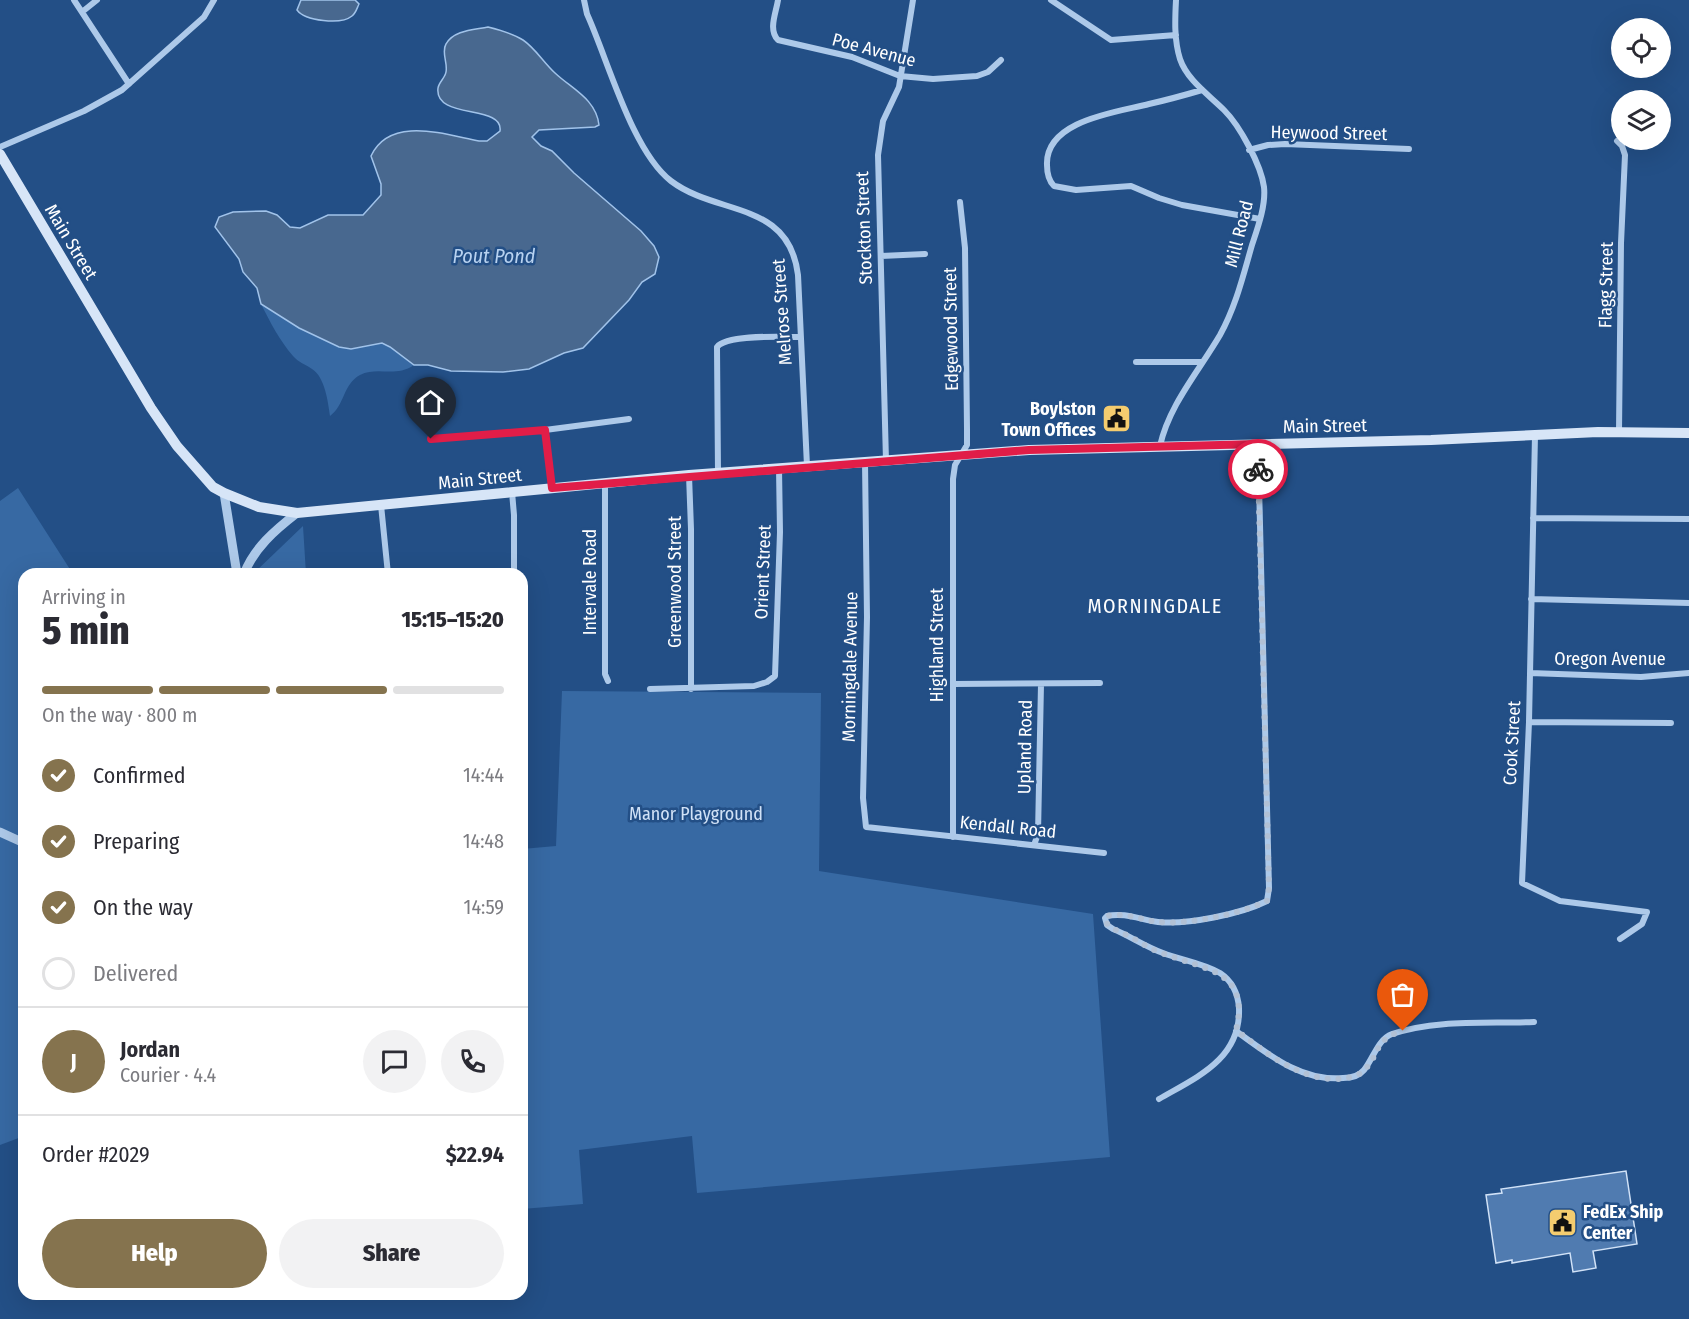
<!DOCTYPE html>
<meta charset="utf-8">
<style>
:root{--surface:#fff;--page:#f2f2f3;--text:#2b2b33;--muted:#7c7c81;--line:#e1e1e2;--accent:#85734e}
body{margin:0;font-family:"Fira Sans Condensed",sans-serif;background:var(--page);color:var(--text);height:100vh;display:flex;flex-direction:column;font-size:22px;white-space:nowrap}
*{box-sizing:border-box;margin:0}
p{font-size:20px;color:var(--muted)}
.icon{flex:none;width:33px;height:33px;fill:none;stroke:currentColor;stroke-width:2;stroke-linecap:round;stroke-linejoin:round}
.map{position:relative;flex:1;overflow:hidden}
.drawer{position:absolute;left:18px;top:568px;width:510px;height:732px;display:flex;flex-direction:column;background:var(--surface);border-radius:18px;box-shadow:0 6px 24px #0002}
.drawer>*{flex:none}
.controls{position:absolute;left:1611px;top:18px;display:grid;gap:12px}
.controls a{display:grid;place-items:center;width:60px;height:60px;border-radius:50%;background:var(--surface);box-shadow:0 6px 24px #0002;font-size:30px}
.pin{position:absolute;display:grid;place-items:center;width:51px;height:51px;color:#fff;margin:-62px -26px;border-radius:50% 50% 50% 0;rotate:-45deg;box-shadow:0 0 6px #0007}
.pin .icon{rotate:45deg}
.courier{position:absolute;display:grid;place-items:center;width:60px;height:60px;margin:-30px;border:4px solid #e11d48;border-radius:50%;background:#fff;color:#222;box-shadow:0 2px 8px #0007}
.head em{font-style:normal;font-weight:800}
.head div{display:flex;flex-direction:column-reverse}
.head{display:flex;align-items:center;justify-content:space-between;height:102px;padding:0 24px}
h1{font-size:39px;font-weight:800;line-height:45px}
.bar{display:grid;grid-template-columns:repeat(4,1fr);gap:9px 6px;align-content:center;height:72px;padding:0 24px}
.bar i{height:8px;border-radius:4px;background:var(--line)}
.bar .on{background:var(--accent)}
.bar p{grid-column:span 4}
.line{display:flex;align-items:center;gap:15px;padding:0 24px;border-top:2px solid var(--line)}
.line div{flex:1}
.round{display:grid;place-items:center;flex:none;width:63px;height:63px;border-radius:32px;background:var(--page)}
ol{padding:0 24px;list-style:none}
li{display:flex;align-items:center;gap:18px;height:66px}
li p{margin-inline-start:auto}
li .icon{padding:6px;border-radius:50%;background:var(--accent);color:#fff;stroke-width:4}
li:last-child{color:var(--muted)}
li i{width:33px;height:33px;border:3px solid var(--line);border-radius:50%}
.action{display:flex;gap:12px;margin-top:auto;padding:12px 24px}
.action a{flex:1;height:69px;border-radius:36px;background:var(--accent);color:#fff;font-size:24px;font-weight:800;line-height:69px;text-align:center}
.action a+a{background:var(--page);color:var(--text)}
.map>svg:first-child{display:block}
.green{fill:#3769a3}
.water{fill:#48688f;stroke:#a1c3ea;stroke-width:1.5}
.building{fill:#507bb0;stroke:#d1e2f7;stroke-width:1.5}
.lines{fill:none;stroke-linecap:round;stroke-linejoin:round}
.minor{stroke:#adc9e9;stroke-width:6}
.tertiary{stroke:#adc9e9;stroke-width:9}
.secondary{stroke:#d7e5f7;stroke-width:10}
.done{stroke:#b2c1d5;stroke-width:6;stroke-dasharray:0 10.8}
.route{stroke:#e11d48;stroke-width:8}
.labels{text-anchor:middle;dominant-baseline:central;stroke-width:5;stroke-linejoin:round;paint-order:stroke}
.street-label{font-size:18px;fill:#fff;stroke:#234f86}
.poi-label{font-size:18px;font-weight:bold;fill:#fff;stroke:#234f86;text-anchor:end}
.park-label{font-size:18px;fill:#d1e2f7;stroke:#234f86}
.water-label{font-size:20px;font-style:italic;fill:#b8d2f0;stroke:#234f86}
.neighbourhood-label{font-size:20px;letter-spacing:1.5px;fill:#fff;stroke:#234f86}
</style>
<div class="map">
<svg width="1689" height="1319" viewBox="0 0 1689 1319">
<rect width="100%" height="100%" fill="#234f86"/>
<!-- green -->
<path class="green" d="M261,304C287,319 311,335 338,346C354,353 369,341 384,344C394,347 405,359 414,365C395,378 378,366 360,375C343,384 345,405 330,416C328,402 325,377 312,369C305,364 299,363 293,356C280,341 270,322 261,304Z
M18,488L73,574H24V1136L0,1145V501Z
M303,526L306,574H253Z
M562,691L821,693L819,871L1093,914L1110,1157L697,1193L692,1136L579,1150L583,1204L522,1209V849L556,846Z"/>
<!-- water -->
<path class="water" d="M301,0H355L359,4C357,8 356,13 352,16C341,25 305,21 297,10Z
M488,27C500,30 512,33 523,40C535,48 544,63 555,73C572,89 596,99 599,125L595,127L539,130L532,137L541,146L552,151L574,173L641,231L654,246L659,257L655,274L642,282L629,300L583,348L564,353L529,369L503,372L451,371L428,365H414L390,347L382,343L351,349L339,347L299,328L261,304L257,288L243,272L239,259L215,227L219,217L233,212L266,211L277,215L290,227L300,228L328,215H363L381,195V184L371,156C390,115 446,135 479,141H487L500,131C504,104 434,120 438,88C439,82 445,78 446,72C448,63 441,52 446,44C454,30 474,30 488,27Z"/>
<!-- building -->
<path class="building" d="M1626,1171L1637,1244L1593,1251L1596,1268L1573,1272L1570,1253L1512,1263V1260L1496,1263L1486,1195L1502,1193L1501,1189Z"/>
<g class="lines">
<!-- minor -->
<path class="minor" d="M74,0L129,84
M584,0L587,14C608,60 632,151 671,181C717,216 789,200 798,275L807,466
M778,0C776,13 768,30 778,40L852,57L900,76L933,79L977,76L988,72L1001,60
M1051,0L1111,40L1176,35
M82,12L97,0
M1202,90C1185,95 1167,100 1149,104C1118,112 1045,120 1047,165C1047,173 1048,180 1054,186L1076,190L1131,186L1159,198L1182,205L1260,219
M1617,141L1622,146L1625,155L1621,243L1619,432
M0,147L84,111L122,90L204,17L214,0
M1249,150L1268,145L1285,144L1409,149
M881,256L925,254
M1136,362H1202
M545,430L552,488
M1535,435L1529,722L1522,883L1560,901L1647,912L1642,924L1620,939
M431,439L545,430L629,419
M1160,446C1169,405 1199,371 1220,335C1236,306 1243,276 1252,245C1258,227 1266,205 1264,187C1261,165 1240,126 1224,110C1209,95 1187,80 1180,59C1174,40 1175,19 1176,0
M886,461L878,155L883,121L899,87L913,0
M865,462L867,617L863,798L866,827L1104,853
M718,473L717,347C727,334 783,337 800,337
M689,475L691,529V689
M605,483V674L608,681
M512,492L514,515V574
M381,505L388,574
M1533,518L1689,519
M1531,599L1689,603
M1530,673L1641,677L1689,673
M953,684L1100,683
M650,689L754,686L767,682L775,676L780,532L779,468
M1529,722L1671,723
M953,837V479L955,465L967,445V429L965,248L960,202
M1034,845L1038,834L1041,684
M1236,1031C1268,1054 1301,1082 1343,1078C1350,1078 1359,1076 1364,1070C1373,1059 1378,1039 1392,1034C1437,1019 1487,1024 1534,1022
M1159,1099C1197,1077 1241,1059 1239,1008C1238,994 1232,981 1220,973C1203,963 1181,960 1163,953C1146,947 1130,936 1113,929L1107,925L1105,918L1107,916C1125,912 1141,920 1158,922C1187,925 1241,914 1267,901L1269,888L1258,444"/>
<!-- tertiary -->
<path class="tertiary" d="M224,493L237,574
M244,574C254,548 275,530 297,513
M0,832L24,843"/>
<!-- secondary -->
<path class="secondary" d="M0,154L151,408L177,446L213,487L224,493L259,507L297,513L689,475L1029,450L1431,440L1598,432L1689,433"/>
</g>
<g class="lines">
<!-- done -->
<path class="done" d="M1258,469L1269,888L1267,901C1240,914 1188,925 1158,922C1141,920 1125,912 1107,916L1105,921C1111,929 1120,932 1129,936C1140,942 1150,949 1162,953C1204,970 1251,970 1236,1030C1266,1053 1300,1081 1340,1079C1347,1078 1356,1077 1362,1072C1381,1056 1372,1039 1403,1031"/>
<!-- route -->
<path class="route" d="M431,439L545,430L552,488L1029,450L1258,444V469"/>
</g>
<!-- icons -->
<defs>
<symbol id="civic-square" viewBox="-11 -11 22 22"><rect x="-9" y="-9" width="18" height="18" rx="4" fill="#f4cc6f" stroke="#234f86"/><path d="M-.6-6.5H3V-4.5H.6V-3L4-1V1h2V6H-6V1h2V-1L-.6-3ZM-1.2 2.5V6h2.4V2.5Z" fill="#111"/></symbol>
</defs>
<g fill-rule="evenodd">
<use href="#civic-square" x="1100" y="402" width="33" height="33"/>
<use href="#civic-square" x="1546" y="1206" width="33" height="33"/>
</g>
<g class="labels">
<!-- street labels -->
<g class="street-label">
<text transform="translate(874 50) rotate(15)">Poe Avenue</text>
<text transform="translate(1329 133) rotate(1)">Heywood Street</text>
<text transform="translate(864 228) rotate(-92)">Stockton Street</text>
<text transform="translate(1239 234) rotate(-76)">Mill Road</text>
<text transform="translate(71 242) rotate(59)">Main Street</text>
<text transform="translate(1606 285) rotate(-89)">Flagg Street</text>
<text transform="translate(782 312) rotate(-94)">Melrose Street</text>
<text transform="translate(951 329) rotate(-91)">Edgewood Street</text>
<text transform="translate(1325 426) rotate(-1)">Main Street</text>
<text transform="translate(480 479) rotate(-6)">Main Street</text>
<text transform="translate(763 572) rotate(-88)">Orient Street</text>
<text transform="translate(590 582) rotate(-90)">Intervale Road</text>
<text transform="translate(675 582) rotate(-90)">Greenwood Street</text>
<text transform="translate(937 645) rotate(-90)">Highland Street</text>
<text x="1610" y="659">Oregon Avenue</text>
<text transform="translate(850 667) rotate(-89)">Morningdale Avenue</text>
<text transform="translate(1512 743) rotate(-87)">Cook Street</text>
<text transform="translate(1025 747) rotate(-89)">Upland Road</text>
<text transform="translate(1008 827) rotate(6)">Kendall Road</text>
</g>
<!-- poi labels -->
<g class="poi-label">
<text x="1096" y="409">Boylston<tspan x="1096" dy="21">Town Offices</tspan></text>
<text x="1583" y="1212" text-anchor="start">FedEx Ship<tspan x="1583" dy="21">Center</tspan></text>
</g>
<!-- park labels -->
<g class="park-label">
<text x="696" y="814">Manor Playground</text>
</g>
<!-- water labels -->
<g class="water-label">
<text x="494" y="256">Pout Pond</text>
</g>
<!-- neighbourhood labels -->
<g class="neighbourhood-label">
<text x="1155" y="606">MORNINGDALE</text>
</g>
</g>
</svg>
<div class="controls">
<a><svg class="icon" aria-label="locate" viewBox="0 0 24 24"><circle cx="12" cy="12" r="6"/><path d="M12 2v4M12 18v4M2 12h4M18 12h4"/></svg></a>
<a><svg class="icon" aria-label="layers" viewBox="0 0 24 24"><path d="M12 4l9 5-9 5-9-5zM3 14l9 5 9-5"/></svg></a>
</div>
<div class="pin" style="left:1403px;top:1031px;background:#ea580c"><svg class="icon" aria-label="bag" viewBox="0 0 24 24"><path d="M5 8h14l-1 12H6zM9 8a3 3 0 0 1 6 0"/></svg></div>
<div class="pin" style="left:431px;top:439px;background:#1f2937"><svg class="icon" aria-label="home" viewBox="0 0 24 24"><path d="M3 11l9-7 9 7M6 9v11h12V9"/></svg></div>
<div class="courier" style="left:1258px;top:469px"><svg class="icon" aria-label="bike" viewBox="0 0 24 24"><circle cx="6" cy="16" r="4"/><circle cx="18" cy="16" r="4"/><path d="M6 16l4-8h5l3 8M10 8l3 8H6M13 5h3"/></svg></div>
<section class="drawer">
<div class="head"><div><h1>5 min</h1><p>Arriving in</p></div><em>15:15–15:20</em></div>
<div class="bar"><i class="on"></i><i class="on"></i><i class="on"></i><i></i><p>On the way · 800 m</p></div>
<ol>
<li><svg class="icon" aria-label="check" viewBox="0 0 24 24"><path d="M5 12l5 5 9-10"/></svg>Confirmed<p>14:44</p></li>
<li><svg class="icon" aria-label="check" viewBox="0 0 24 24"><path d="M5 12l5 5 9-10"/></svg>Preparing<p>14:48</p></li>
<li><svg class="icon" aria-label="check" viewBox="0 0 24 24"><path d="M5 12l5 5 9-10"/></svg>On the way<p>14:59</p></li>
<li><i></i>Delivered</li>
</ol>
<div class="line" style="height:108px"><b class="round" style="background:var(--accent);color:#fff">J</b><div><b>Jordan</b><p>Courier · 4.4</p></div><a class="round"><svg class="icon" aria-label="chat" viewBox="0 0 24 24"><path d="M4 5h16v11H9l-5 4z"/></svg></a><a class="round"><svg class="icon" aria-label="phone" viewBox="0 0 24 24"><path d="M5 4h4l2 5-3 2q2 4 5 5l2-3 5 2v4C11 20 4 13 5 4z"/></svg></a></div>
<div class="line" style="height:78px"><div>Order #2029</div><b>$22.94</b></div>
<div class="action"><a>Help</a><a>Share</a></div>
</section>
</div>
